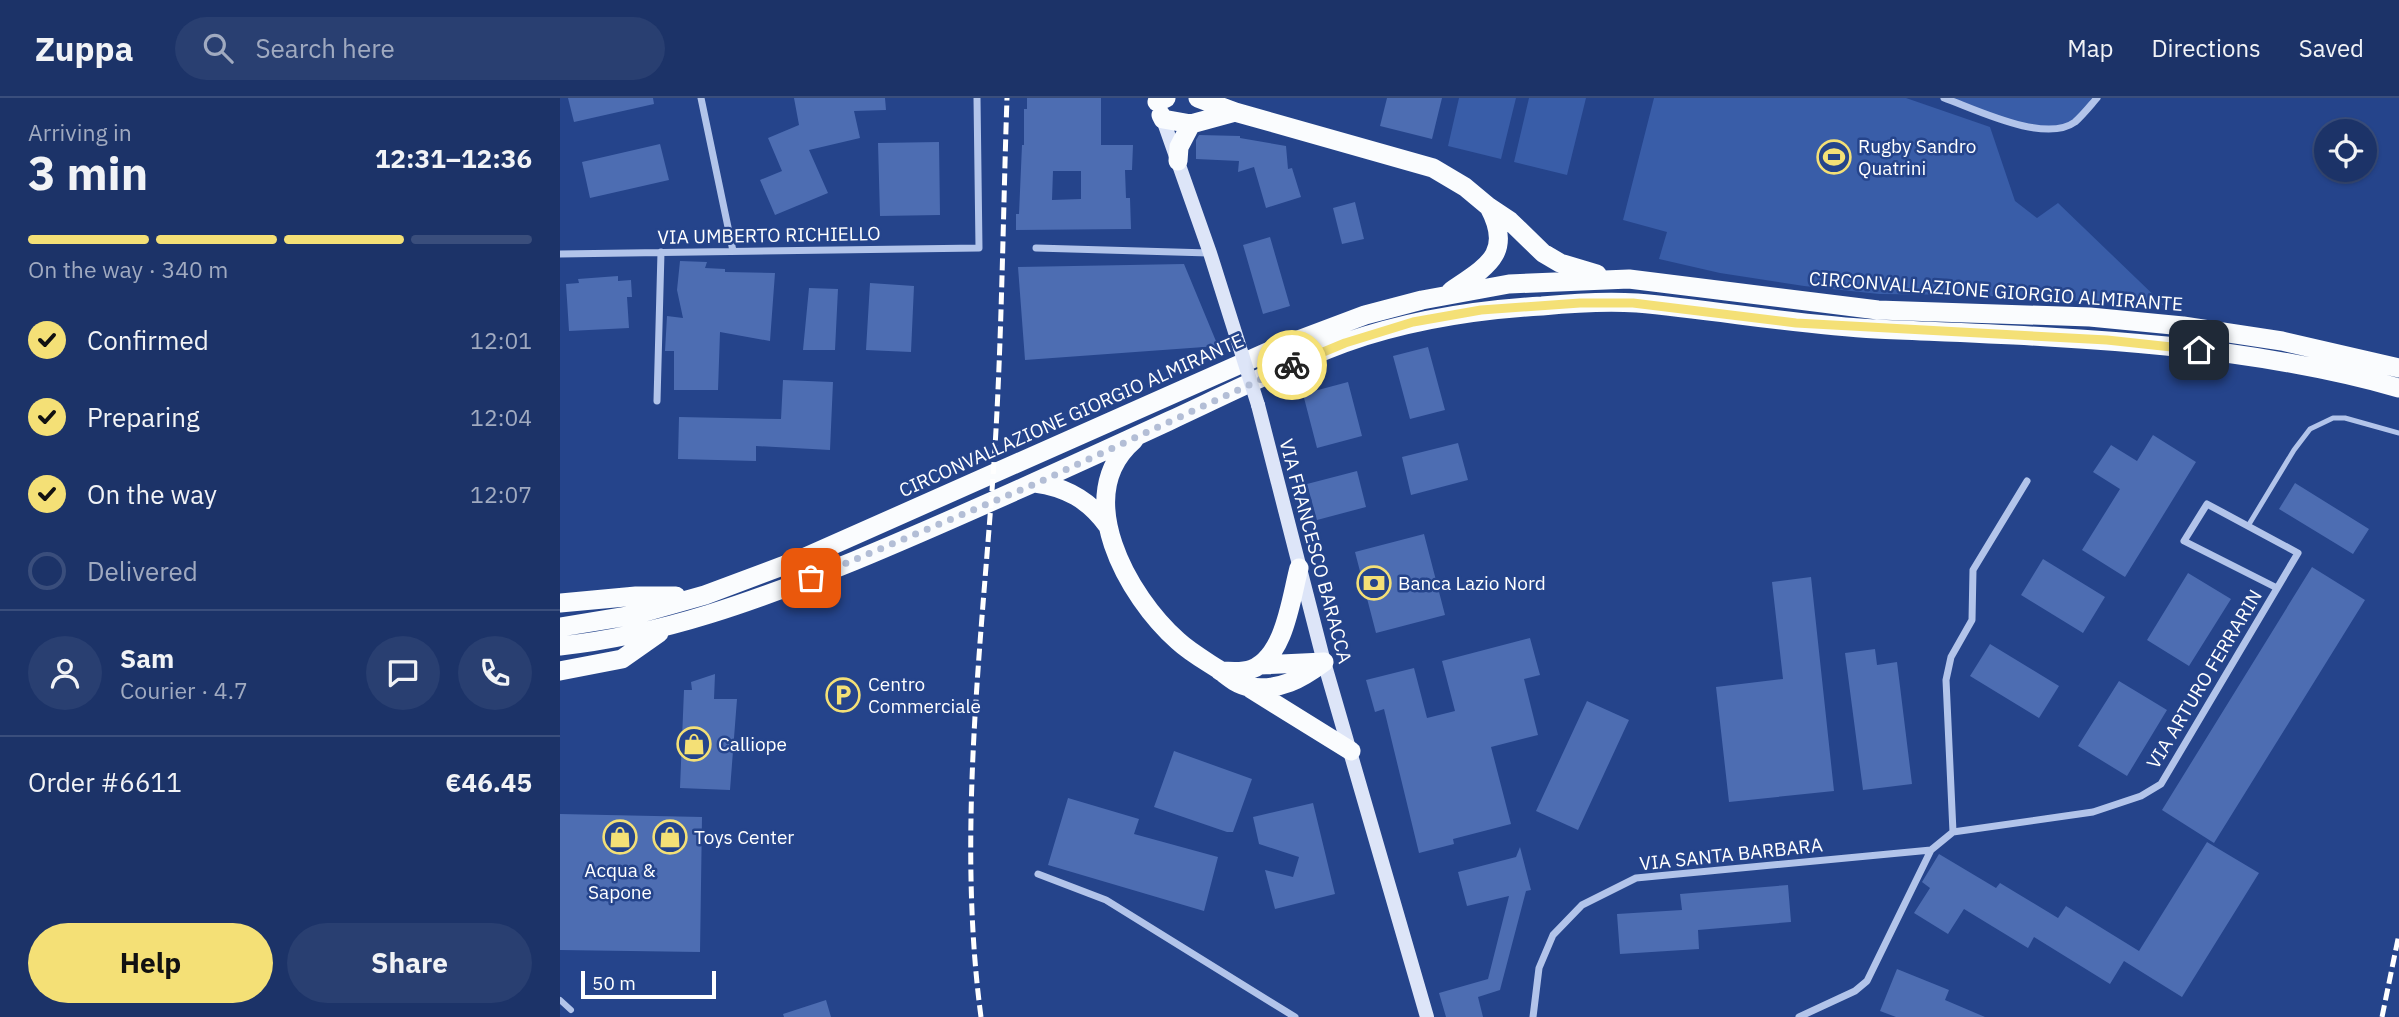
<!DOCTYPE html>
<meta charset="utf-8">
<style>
:root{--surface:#1c3368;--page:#293f71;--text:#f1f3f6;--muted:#a0aac0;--line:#3a4e7c;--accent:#f4e076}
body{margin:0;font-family:"IBM Plex Sans",sans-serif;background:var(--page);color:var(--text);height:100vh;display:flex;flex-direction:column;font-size:26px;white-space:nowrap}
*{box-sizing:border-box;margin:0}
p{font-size:23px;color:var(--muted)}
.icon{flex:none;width:38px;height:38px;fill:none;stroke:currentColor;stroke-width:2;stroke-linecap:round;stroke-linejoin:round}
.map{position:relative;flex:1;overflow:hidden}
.side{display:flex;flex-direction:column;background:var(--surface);width:560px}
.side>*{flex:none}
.controls{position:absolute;left:1754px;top:21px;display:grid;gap:14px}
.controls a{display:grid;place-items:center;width:63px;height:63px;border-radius:50%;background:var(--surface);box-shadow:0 2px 5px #0004,0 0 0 2px var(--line);font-size:35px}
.scale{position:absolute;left:21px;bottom:18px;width:135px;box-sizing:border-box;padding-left:7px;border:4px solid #fff;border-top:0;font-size:19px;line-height:24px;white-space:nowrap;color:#fff;-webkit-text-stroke:5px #25448b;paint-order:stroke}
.pin{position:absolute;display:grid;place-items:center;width:60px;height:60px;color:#fff;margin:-30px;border-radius:14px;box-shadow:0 4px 10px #0006}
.courier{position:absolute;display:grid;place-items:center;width:70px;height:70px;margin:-35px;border:5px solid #f4e076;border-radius:50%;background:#fff;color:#222;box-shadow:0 2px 9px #0007}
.head em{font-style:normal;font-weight:800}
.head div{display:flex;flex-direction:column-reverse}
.head{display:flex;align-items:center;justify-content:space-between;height:119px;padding:0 28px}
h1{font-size:46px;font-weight:800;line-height:52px}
.bar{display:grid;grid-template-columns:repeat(4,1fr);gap:10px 7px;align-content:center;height:84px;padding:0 28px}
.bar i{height:9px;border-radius:5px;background:var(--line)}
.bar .on{background:var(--accent)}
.bar p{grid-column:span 4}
.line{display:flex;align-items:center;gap:18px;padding:0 28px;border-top:2px solid var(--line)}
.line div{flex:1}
.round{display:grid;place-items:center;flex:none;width:74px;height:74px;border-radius:37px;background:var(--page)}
ol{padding:0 28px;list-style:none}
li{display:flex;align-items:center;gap:21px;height:77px}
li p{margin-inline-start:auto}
li .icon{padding:7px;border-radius:50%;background:var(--accent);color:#111;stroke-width:4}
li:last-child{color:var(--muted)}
li i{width:38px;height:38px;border:4px solid var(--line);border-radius:50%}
.action{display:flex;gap:14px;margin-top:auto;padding:14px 28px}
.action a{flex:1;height:80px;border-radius:42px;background:var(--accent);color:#111;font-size:28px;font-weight:800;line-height:80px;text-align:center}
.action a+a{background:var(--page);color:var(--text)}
header{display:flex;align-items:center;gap:42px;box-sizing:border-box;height:98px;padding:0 35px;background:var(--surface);border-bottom:2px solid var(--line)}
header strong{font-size:33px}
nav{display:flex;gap:38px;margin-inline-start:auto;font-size:24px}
.search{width:490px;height:63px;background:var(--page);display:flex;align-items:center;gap:18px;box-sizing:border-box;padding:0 24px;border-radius:38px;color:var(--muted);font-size:26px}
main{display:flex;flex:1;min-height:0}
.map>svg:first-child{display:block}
.green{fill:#395da8}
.building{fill:#4d6db2;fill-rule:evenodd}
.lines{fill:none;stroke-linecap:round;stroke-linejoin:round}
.service{stroke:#b2c4ea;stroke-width:5}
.pedestrian{stroke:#b2c4ea;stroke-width:6}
.minor{stroke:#b2c4ea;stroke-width:7}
.secondary{stroke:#dde5f8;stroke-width:14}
.trunk{stroke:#fafcfe;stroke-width:19}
.rail{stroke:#fff;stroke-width:5;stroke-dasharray:12 5;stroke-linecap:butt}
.secondary-bridge{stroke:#dde5f8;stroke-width:14}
.done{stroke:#b3bed6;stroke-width:7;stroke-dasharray:0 12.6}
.route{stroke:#f4e076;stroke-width:9}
.labels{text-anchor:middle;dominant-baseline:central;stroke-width:5;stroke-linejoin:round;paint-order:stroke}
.poi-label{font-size:19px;fill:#fff;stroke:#25448b;text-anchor:start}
.street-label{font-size:19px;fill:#fff;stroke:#25448b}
</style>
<header>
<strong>Zuppa</strong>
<div class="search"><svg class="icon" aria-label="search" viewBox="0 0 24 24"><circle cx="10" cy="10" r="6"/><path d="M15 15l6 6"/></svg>Search here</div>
<nav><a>Map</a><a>Directions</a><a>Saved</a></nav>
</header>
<main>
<section class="side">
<div class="head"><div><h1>3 min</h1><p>Arriving in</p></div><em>12:31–12:36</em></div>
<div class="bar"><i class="on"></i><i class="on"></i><i class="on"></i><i></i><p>On the way · 340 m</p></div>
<ol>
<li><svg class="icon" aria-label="check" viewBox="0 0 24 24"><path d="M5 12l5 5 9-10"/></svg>Confirmed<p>12:01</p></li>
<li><svg class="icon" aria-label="check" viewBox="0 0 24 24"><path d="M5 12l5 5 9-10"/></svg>Preparing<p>12:04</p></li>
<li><svg class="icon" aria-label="check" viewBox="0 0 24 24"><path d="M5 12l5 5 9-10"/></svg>On the way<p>12:07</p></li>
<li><i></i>Delivered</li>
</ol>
<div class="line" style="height:126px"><a class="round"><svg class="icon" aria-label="person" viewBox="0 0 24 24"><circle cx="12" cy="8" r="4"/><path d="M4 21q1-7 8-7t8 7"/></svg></a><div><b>Sam</b><p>Courier · 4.7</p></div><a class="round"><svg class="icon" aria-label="chat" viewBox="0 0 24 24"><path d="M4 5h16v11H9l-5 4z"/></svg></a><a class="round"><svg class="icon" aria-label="phone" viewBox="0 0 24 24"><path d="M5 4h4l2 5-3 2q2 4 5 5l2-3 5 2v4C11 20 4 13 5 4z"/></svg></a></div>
<div class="line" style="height:91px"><div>Order #6611</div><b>€46.45</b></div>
<div class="action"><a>Help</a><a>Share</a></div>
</section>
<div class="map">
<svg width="1839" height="919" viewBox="0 0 1839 919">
<rect width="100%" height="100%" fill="#25448b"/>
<!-- green -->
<path class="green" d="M899,0H956L941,61L888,48Z
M969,0H1026L1007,77L954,64Z
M1094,0H1346L1430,29L1455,103L1477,120L1498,105L1604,207L1409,197L1319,196L1244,188L1160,175L1099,161L1107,134L1063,122Z
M1384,0H1537C1530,8 1523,17 1515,24C1485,46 1415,11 1384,0Z"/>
<!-- building -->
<path class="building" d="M8,0H93L94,6L14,24Z
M234,0H325L326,12L294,13L300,40L249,52L268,95L215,117L200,82L222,73L208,40L239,27Z
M467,0H541V47H573L572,72H565L566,100H570L571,131L456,132V116H459L462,47H464V11H467ZM493,73H521V101L492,102Z
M827,0H882L872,41L820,28Z
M639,37L680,38V40L726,48L728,71L732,70L741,99L706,110L694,69L678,74L679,63L636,61V42Z
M379,44L380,117L320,118L318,45Z
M100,46L109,82L30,100L22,64Z
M795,104L804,141L782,146L773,110Z
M710,139L730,208L703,216L683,147Z
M120,163L147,164L145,170L165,171V174L215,175L210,243L160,234L158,292H114V253H105L107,218L123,220L117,192Z
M624,166L658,248L465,262L458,169Z
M58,178V183L71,182L72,199H67L69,230L9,233L6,186L19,185L18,181Z
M310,185L354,188L351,254L306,252Z
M249,190L278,191L275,252H243Z
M868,249L885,312L850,321L833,258Z
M223,282L273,284L270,352L196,348V363L118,361L119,319L221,321Z
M788,284L802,338L757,350L743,296Z
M1593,337L1636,364L1565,479L1522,452L1560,391L1533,374L1551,347L1577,363Z
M898,345L908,382L851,397L842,359Z
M797,373L806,409L757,422L747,386Z
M1735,385L1809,431L1793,456L1719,411Z
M864,436L885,517L816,535L795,454Z
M1483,461L1545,499L1523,535L1461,497Z
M1752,469L1805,502L1654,745L1602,712Z
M1628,475L1671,501L1629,568L1587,542Z
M1251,479L1274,693L1169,704L1156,589L1223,581L1212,484Z
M970,540L980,577L964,581L978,637L931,649L951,726L893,741L894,746L859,755L824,611L815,614L806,582L854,570L867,620L895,613L882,563Z
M1430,546L1499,588L1479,620L1410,578Z
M1315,551L1317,567L1337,564L1352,686L1303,692L1285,555Z
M155,576L154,601H177L170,692L120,690L124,592H132L131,584Z
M1559,583L1607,612L1567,678L1518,648Z
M1027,603L1069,622L1018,732L976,713Z
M614,653L692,681L673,734H667L594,709Z
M508,700L579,721L574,736L658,759L644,813L488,767Z
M753,705L775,796L715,811L705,772L733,779L739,759L699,746L693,719Z
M0,716L142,719L140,854L0,852Z
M1647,744L1699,775L1622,899L1564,863L1550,886L1474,839L1468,850L1404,811L1388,836L1354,815L1370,790L1362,784L1379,756L1436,790L1440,785L1498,820L1506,808L1579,853Z
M960,749L971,792L966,793L940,892L918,899L923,919H886L879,895L928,881L949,798L907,808L898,774L956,759Z
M1228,787L1231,824L1138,832L1139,851L1060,856L1057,816L1122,812L1120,796Z
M1337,871L1389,892L1385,902L1425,919H1336L1320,913Z
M266,902L271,919H224L223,916Z"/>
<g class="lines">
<!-- service -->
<path class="service" d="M1688,428L1734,352L1750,331L1773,320H1785L1839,335"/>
<!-- pedestrian -->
<path class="pedestrian" d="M0,902L11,912"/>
<!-- minor -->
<path class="minor" d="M141,0L173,153
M1384,0C1415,11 1485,46 1515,24C1523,17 1530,8 1537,0
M476,150L649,155
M0,156L419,150L417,0
M97,303L101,154
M1393,734L1386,582L1391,559L1412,522L1413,472L1467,383
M478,776L546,802L735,919
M973,919L979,870L993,837L1022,807L1076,780L1371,752
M1239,919L1295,893L1307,883L1371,752L1393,734L1533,714L1581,698L1601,686L1738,455L1647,406L1624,443L1717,490"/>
<!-- secondary -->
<path class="secondary" d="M601,16L650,155L680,250
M698,307L764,564L867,919"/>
<!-- trunk -->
<path class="trunk" d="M638,0L675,14L873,70L905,89L929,109L950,123L983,155L1000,165L1037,176
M597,4L606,0
M601,17L603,21L631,26
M618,63L619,49L631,26L675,14
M891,193C926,169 954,156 929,109
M574,342C510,397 568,499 618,543C630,554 644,562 658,571C668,579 677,587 690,589C720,593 741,581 764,564
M475,385C506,389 529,402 547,427
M0,505L76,498H116
M0,529L74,517L145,497L241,461L712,252L805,217L862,202L949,186L1069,181L1318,212L1530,219L1623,228L1722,243L1839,270
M0,548C103,537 198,502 294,463C400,419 505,371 609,323C667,296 725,267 784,245C849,222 914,212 982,208C1013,205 1046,203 1077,205C1157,212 1236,227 1316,231C1491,239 1669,242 1839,290
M700,567L764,564
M0,573L62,561L99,535
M660,573C670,573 682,575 692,571C725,558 731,500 739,470
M691,591L791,653"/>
<!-- rail -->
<path class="rail" d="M421,919C396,732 423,536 435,349C442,233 443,116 447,0
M1822,919L1839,836"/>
<!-- secondary-bridge -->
<path class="secondary-bridge" d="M680,250L698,307"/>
</g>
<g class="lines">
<!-- done -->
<path class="done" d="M251,480L475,386L732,267"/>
<!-- route -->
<path class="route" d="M732,267L785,245L853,224L921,212L1020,205H1073L1236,225L1547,242L1639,252"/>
</g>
<!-- icons -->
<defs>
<symbol id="stadium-ring" viewBox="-11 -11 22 22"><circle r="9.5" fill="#25448b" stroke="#f4e076" stroke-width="1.5"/><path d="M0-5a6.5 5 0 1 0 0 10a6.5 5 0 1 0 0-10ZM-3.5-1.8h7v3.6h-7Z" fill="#f4e076"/></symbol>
<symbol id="bank-ring" viewBox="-11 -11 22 22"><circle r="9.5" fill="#25448b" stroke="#f4e076" stroke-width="1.5"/><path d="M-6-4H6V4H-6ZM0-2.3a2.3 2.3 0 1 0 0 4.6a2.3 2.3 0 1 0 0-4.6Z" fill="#f4e076"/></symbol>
<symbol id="parking-ring" viewBox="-11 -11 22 22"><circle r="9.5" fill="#25448b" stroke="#f4e076" stroke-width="1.5"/><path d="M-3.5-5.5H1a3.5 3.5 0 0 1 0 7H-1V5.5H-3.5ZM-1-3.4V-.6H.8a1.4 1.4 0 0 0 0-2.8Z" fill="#f4e076"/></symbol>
<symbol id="shop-ring" viewBox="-11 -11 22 22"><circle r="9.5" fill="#25448b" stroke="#f4e076" stroke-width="1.5"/><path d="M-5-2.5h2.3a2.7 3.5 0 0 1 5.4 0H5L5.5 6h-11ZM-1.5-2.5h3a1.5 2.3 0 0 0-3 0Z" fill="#f4e076"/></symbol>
</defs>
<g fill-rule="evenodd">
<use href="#stadium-ring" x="1255" y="40" width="38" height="38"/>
<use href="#bank-ring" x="795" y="466" width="38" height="38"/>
<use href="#parking-ring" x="264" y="578" width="38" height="38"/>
<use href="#shop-ring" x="115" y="627" width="38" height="38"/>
<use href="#shop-ring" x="41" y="720" width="38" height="38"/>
<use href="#shop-ring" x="91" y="720" width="38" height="38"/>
</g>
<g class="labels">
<!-- poi labels -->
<g class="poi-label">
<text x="1298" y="48">Rugby Sandro<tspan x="1298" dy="22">Quatrini</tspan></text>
<text x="838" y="485">Banca Lazio Nord</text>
<text x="308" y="586">Centro<tspan x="308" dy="22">Commerciale</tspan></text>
<text x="158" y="646">Calliope</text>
<text x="134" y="739">Toys Center</text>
<text x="60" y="772" text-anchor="middle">Acqua &amp;<tspan x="60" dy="22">Sapone</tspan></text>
</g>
<!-- street labels -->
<g class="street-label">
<text transform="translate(209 137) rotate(-1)">VIA UMBERTO RICHIELLO</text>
<text transform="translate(1436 193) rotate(4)">CIRCONVALLAZIONE GIORGIO ALMIRANTE</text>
<text transform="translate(511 317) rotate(-24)">CIRCONVALLAZIONE GIORGIO ALMIRANTE</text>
<text transform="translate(756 453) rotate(75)">VIA FRANCESCO BARACCA</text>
<text transform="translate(1644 581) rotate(-59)">VIA ARTURO FERRARIN</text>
<text transform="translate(1171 756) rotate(-6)">VIA SANTA BARBARA</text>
</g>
</g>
</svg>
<div class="controls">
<a><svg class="icon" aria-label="locate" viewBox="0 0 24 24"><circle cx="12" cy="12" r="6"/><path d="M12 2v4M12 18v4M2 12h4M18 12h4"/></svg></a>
</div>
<div class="scale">50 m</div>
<div class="pin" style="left:251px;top:480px;background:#ea580c"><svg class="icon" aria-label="bag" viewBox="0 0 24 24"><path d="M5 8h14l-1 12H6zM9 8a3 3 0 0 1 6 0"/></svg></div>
<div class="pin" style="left:1639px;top:252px;background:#1f2937"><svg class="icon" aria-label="home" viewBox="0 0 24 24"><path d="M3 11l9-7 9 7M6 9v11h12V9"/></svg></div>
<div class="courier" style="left:732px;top:267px"><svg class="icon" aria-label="bike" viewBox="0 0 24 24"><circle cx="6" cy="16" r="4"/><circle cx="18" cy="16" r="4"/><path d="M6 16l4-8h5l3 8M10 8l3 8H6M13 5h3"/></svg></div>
</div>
</main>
